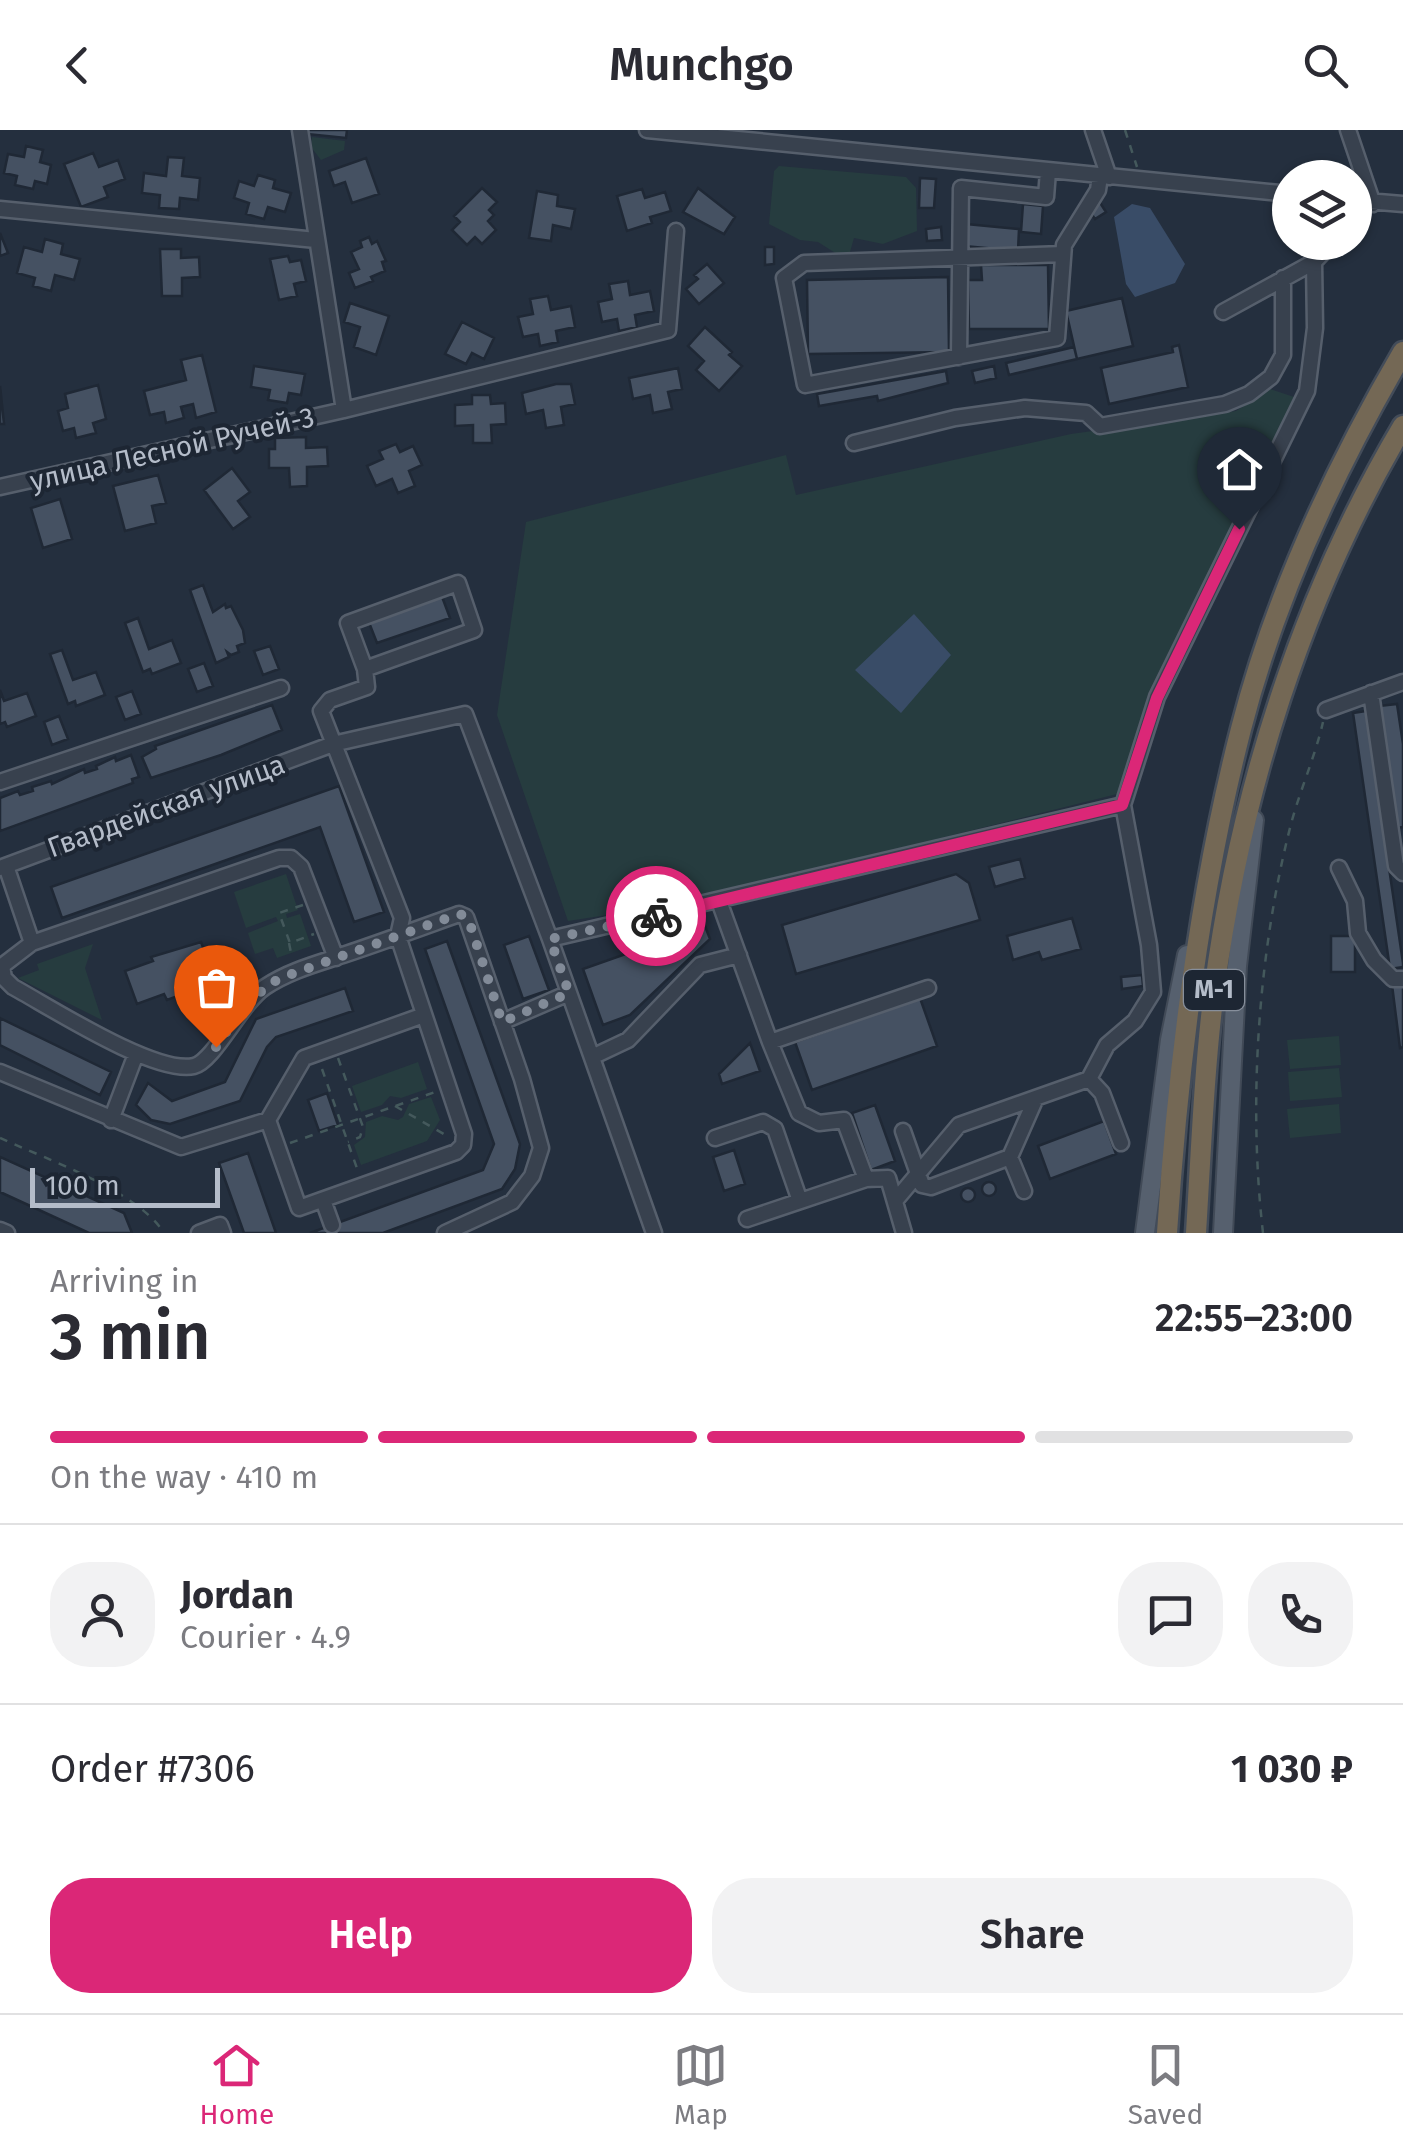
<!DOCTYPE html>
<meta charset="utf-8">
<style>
:root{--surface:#fff;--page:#f2f2f3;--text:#2b2b33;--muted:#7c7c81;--line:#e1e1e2;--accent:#db2777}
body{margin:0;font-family:"Fira Sans",sans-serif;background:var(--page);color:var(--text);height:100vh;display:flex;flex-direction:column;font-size:38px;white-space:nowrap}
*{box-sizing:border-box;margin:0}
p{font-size:32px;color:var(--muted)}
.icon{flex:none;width:55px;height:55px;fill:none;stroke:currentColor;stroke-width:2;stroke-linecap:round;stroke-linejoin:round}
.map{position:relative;height:1103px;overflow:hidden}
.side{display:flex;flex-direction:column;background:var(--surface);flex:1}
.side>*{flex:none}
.tools{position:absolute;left:1272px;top:30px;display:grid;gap:20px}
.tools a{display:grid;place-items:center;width:100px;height:100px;border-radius:50%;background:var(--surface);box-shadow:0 2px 8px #0004;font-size:50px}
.scale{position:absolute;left:30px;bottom:25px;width:190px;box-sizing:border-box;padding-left:10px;border:5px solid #b4bcc9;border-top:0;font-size:28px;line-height:35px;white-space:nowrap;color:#b4bcc9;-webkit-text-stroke:8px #1d2633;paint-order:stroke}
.pin{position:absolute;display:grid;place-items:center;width:85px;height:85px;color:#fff;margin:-102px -42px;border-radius:50% 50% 50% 0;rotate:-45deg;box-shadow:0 0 10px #0007}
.pin .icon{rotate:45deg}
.courier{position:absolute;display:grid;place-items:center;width:100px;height:100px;margin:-50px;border:8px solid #db2777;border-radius:50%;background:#fff;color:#222;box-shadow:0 2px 12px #0007}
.headline em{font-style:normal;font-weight:600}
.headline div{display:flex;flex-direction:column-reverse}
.headline{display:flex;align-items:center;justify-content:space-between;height:170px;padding:0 50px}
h1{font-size:65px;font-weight:600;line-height:75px}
.bar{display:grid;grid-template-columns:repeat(4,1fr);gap:15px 10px;align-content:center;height:120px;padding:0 50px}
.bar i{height:12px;border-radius:8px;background:var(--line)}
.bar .current{background:var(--accent)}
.bar p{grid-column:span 4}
.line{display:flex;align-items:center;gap:25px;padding:0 50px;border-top:2px solid var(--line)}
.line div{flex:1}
.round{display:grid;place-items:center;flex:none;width:105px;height:105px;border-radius:40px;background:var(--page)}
.action{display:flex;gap:20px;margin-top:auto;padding:20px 50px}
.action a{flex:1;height:115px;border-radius:40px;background:var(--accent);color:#fff;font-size:40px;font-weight:600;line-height:115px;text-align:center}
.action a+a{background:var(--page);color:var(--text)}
header{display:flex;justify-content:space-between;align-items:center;height:130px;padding:0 50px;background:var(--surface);font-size:45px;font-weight:600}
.menu{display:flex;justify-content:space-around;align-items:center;height:140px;border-top:2px solid var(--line);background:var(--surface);font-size:28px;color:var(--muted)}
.menu a{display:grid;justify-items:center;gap:5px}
.menu .current{color:var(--accent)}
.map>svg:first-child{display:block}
.green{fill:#263c3f}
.water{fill:#394c67}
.building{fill:#455162;stroke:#1f2835;stroke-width:2.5}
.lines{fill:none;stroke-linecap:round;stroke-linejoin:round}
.minor-casing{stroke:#565f6c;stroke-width:19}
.major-casing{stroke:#414a57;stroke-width:22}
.highway-casing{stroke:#434c59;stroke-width:25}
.path{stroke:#44595c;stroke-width:2.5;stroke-dasharray:8 8;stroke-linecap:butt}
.minor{stroke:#38414e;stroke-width:14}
.major{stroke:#56606e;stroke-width:18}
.highway{stroke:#746855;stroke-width:20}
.done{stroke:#828b98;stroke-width:10;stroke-dasharray:0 18}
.route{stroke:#db2777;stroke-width:12}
.labels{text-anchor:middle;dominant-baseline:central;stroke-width:8;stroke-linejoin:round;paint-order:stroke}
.shield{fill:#1d2633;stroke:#878f9c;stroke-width:2.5}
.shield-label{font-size:25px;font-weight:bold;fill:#b4bcc9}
.street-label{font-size:28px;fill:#b4bcc9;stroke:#1d2633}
</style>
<header><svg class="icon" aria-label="back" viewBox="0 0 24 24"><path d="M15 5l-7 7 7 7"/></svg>Munchgo<svg class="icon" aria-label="search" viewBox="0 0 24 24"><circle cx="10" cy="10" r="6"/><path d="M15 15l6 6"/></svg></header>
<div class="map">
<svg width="1403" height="1103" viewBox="0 0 1403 1103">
<rect width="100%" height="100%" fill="#242f3e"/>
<!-- green -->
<path class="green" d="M312,7L345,11L344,20L321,30L311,17Z
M779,36L906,47L916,58L917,101L883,114L854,108L850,122L840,126L818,112L800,110L769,94L774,41Z
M1270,259L1297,268L1117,664L672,775L568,791L497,585L526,392L786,325L796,365L1071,304L1236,281Z
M286,744L298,780L286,784L287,788L300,784L311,816L277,828L273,818L255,824L248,803L278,791L276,787L246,798L234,762Z
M93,814L85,838L102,890L18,848L39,840L37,834Z
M1339,906L1341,935L1290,939L1287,910Z
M418,932L427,959L401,968L390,966L382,975L361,982L352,956Z
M1339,938L1342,967L1290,971L1288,942Z
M431,967L440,990L427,1011L361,1035L354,1015L365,1007L366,992L382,986L398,990L403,987L409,974Z
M1339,974L1341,1003L1290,1008L1287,979Z"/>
<!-- water -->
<path class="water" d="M1132,74L1150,78L1185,134L1175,153L1135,167L1126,154L1114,87Z
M914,484L951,525L901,583L855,540Z"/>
<!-- building -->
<path class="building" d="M308,0H347L346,8L307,4Z
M26,16L43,20L40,32L51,35L47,54L35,51L33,59L15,55L17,46L4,43L8,24L24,27Z
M93,23L99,37L118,30L125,49L104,57L108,67L81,77L64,34Z
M168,27L184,28L182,46L200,48L198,70L180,68L179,79L159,78L160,65L142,63L144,43L166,46Z
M366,28L379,64L352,73L345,52L334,56L329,41Z
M258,45L275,50L273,58L291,63L285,82L268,77L264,89L246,84L249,73L234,68L239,51L254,56Z
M920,48L936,49L934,78H919Z
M482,58L497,72L489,80L494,85L488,91L496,100L482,114L475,107L467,115L452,100L460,92L454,86Z
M698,58L735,87L724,104L683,82Z
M642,59L645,68L665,62L671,81L650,87L652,93L627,101L617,66Z
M537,61L558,65L557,76L575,79L571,99L553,95L551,111L529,108Z
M1099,71L1106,82L1095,89L1088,79Z
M1023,74L1043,76L1041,104L1021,102Z
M966,94L1019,99L1018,121L964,116Z
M941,97L942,110L927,111L926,99Z
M0,103L8,123L0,126Z
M369,107L372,114L377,111L386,131L382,132L385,141L371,147L373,151L355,158L349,143L359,139L351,122L362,117L360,111Z
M45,109L63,114L61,124L80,129L74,150L55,145L51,161L33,156L35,148L17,143L24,117L42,122Z
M765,117H774V134L765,135Z
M160,119H181V128L199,127L200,147L182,148V166H162Z
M288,126L290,132L301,130L306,151L294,154L297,166L279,170L270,129Z
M707,134L724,153L699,174L686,159L698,149L694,145Z
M981,135H1048L1049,199H969L968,150H982Z
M948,147L949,222L808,224L807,150Z
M628,151L630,165L650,161L654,181L635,185L637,197L619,201L617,189L602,192L598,172L612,169L609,154Z
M548,166L551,180L571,176L575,197L556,201L558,212L540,216L538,204L523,207L518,187L533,184L530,169Z
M1122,168L1133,216L1077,229L1066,181Z
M350,173L389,186L376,225L354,217L360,197L344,192Z
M462,192L494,208L484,229L472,223L466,234L445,224Z
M705,197L732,222L729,225L742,236L719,261L696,240L704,231L688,216Z
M1179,215L1188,257L1109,274L1101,238L1173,222L1172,217Z
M1074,217L1077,229L1009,245L1006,233Z
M202,225L216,282L196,288L193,274L181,277L184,288L166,293L164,282L150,285L144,261L186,250L181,230Z
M254,236L305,244L301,265L289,263L287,273L268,270L270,260L251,257Z
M994,236L996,248L975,253L972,241Z
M678,238L682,259L668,262L672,279L653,283L650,265L633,269L629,248Z
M946,241L948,253L878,271L877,266L819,276L817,264Z
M556,254H571L575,274L561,277L564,295L546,298L543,280L526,284L522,263Z
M98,255L106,289L93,293L96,303L76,308L74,298L63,301L58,281L68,278L65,264Z
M0,256L4,294H0Z
M472,265H490L491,274L505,273L506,294L491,295L492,313H473V295L455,296V275L472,274Z
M306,307V318L327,317L328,336L307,337V356L290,357L289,338H269V319H275V308Z
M396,314L400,322L413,316L422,335L409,341L415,356L398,363L392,349L376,356L367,336L383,329L379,321Z
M232,338L250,362L238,371L250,387L233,399L204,360Z
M158,345L166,373L152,376L156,393L125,401L113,356Z
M60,369L72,409L43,418L31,378Z
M203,455L213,482L225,474L226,478L231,476L243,500L245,513L237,516L239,522L231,525L227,522L229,527L216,533L190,460Z
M441,464L450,488L377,513L368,490Z
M138,488L149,519L172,510L181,533L152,544L150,539L143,542L125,493Z
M270,516L279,539L263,545L254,521Z
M62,520L73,550L96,542L105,565L76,576L75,571L68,574L50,524Z
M204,533L213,556L197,562L188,539Z
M0,560L4,571L27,563L36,586L7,597L5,592L0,594Z
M132,561L141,584L125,590L116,567Z
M1397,574L1403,614V697L1397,698L1379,576Z
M272,575L282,600L221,625L151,648L142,627L156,619L155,616Z
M1366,581L1403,833V837L1390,839L1353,583Z
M59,586L68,609L52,615L44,592Z
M131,625L139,647L132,649L133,653L0,701V668L18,661L20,665L33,661L32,657L51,651L52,654L84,639L85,643L97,639L96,636L115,627L116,631Z
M339,656L384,782L354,792L320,697L62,788L51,757Z
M1020,729L1025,748L995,757L989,737Z
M956,744L969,753L980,790L796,844L782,795Z
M1072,788L1081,819L1042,830L1039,822L1013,830L1007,806Z
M705,796L710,809L630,885L603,895L583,839Z
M529,806L549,860L523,869L504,815Z
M1331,806H1355V842H1331Z
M447,811L520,1014L515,1039L502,1059L383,1103H310L483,1040L494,1014L425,819Z
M201,812L216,852L167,870L164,864L137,874L125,841L153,831L151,827Z
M1142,845L1143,856L1122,859L1121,847Z
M1403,854V917L1400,918L1392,855Z
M345,858L353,881L276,907L267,917L240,971L170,994L151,990L136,975L148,953L172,971L225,952L256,889Z
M920,868L937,916L812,960L795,912Z
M0,888L111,942L100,965L0,915Z
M750,913L760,941L722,954L719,944Z
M327,963L338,995L319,1001L308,970Z
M875,975L895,1031L871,1040L852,983Z
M1104,991L1116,1024L1050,1049L1038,1016Z
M734,1020L745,1054L724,1061L713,1027Z
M248,1023L276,1103H244L219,1033Z
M0,1027L124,1083L132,1103H89L0,1062Z
M982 1059a7 7 0 1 1 14 0a7 7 0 1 1-14 0Z
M961 1065a7 7 0 1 1 14 0a7 7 0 1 1-14 0Z"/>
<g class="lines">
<defs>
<path id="minor" d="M300,0L344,280L668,200L676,101
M647,0L1290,64
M1093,0L1109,47
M1348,0L1373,74
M1355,70L1403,74
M0,79L316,110
M1063,124L804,133L784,148L805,255L1057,208L1064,115L1098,60L1100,46
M1223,182L1314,132
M959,227L961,58L1046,67L1048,41
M854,313L955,288L1025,278L1086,283L1100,296L1225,274L1249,264L1271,247L1283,225V148
M0,357L344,280
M365,539L348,493L458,453L474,500L365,539L367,557L330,570L321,581L402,788L398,806L464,1004L463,1015L456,1022L299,1078L268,990L304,928L424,885
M1371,563L1396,736L1403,743
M1326,580L1403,552
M0,652L281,558
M6,736L32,813
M0,738L333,614L465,584L550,809L654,1103
M1339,738L1355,771L1358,803L1374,830L1393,849H1403
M719,771L770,912L928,858
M550,809L1123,675
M336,828L301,737L291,728H279L32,813L2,836L4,848L13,857C50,877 155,945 194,936C214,931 241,873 265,857C289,841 316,834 343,825C382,812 420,798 459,784L466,787L522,949L541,1018L532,1046L512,1072L445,1103
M502,892L569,863
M770,912L799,983L819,993L844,990L866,1049L888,1048L904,1103
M592,927L628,910L700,835L739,825
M0,942L181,1017L268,990
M1089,949L1102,963L1121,1013
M111,990L136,924
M903,1001L922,1055L931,1057L1010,1027
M715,1008L763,992L775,999L800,1071
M1024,1061L1010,1027L1036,968
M323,1070L332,1095
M895,1071L959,995L1089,949L1107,915L1135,891L1153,862L1149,815L1123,675L1157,567L1307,261L1315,198L1314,132L1333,112
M747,1089L866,1049
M0,1100L7,1103
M199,1103L220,1095L223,1103"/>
<path id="major" d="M1145,1103L1170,910L1187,825
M1223,1103L1237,836L1254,690"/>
<path id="highway" d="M1167,1103C1178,935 1199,763 1241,599C1275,466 1334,340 1403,222
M1196,1103C1201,1022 1204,941 1214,861C1240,663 1301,468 1403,296"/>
</defs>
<!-- minor casing -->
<use href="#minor" class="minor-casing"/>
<!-- major casing -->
<use href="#major" class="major-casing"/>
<!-- highway casing -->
<use href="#highway" class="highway-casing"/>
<!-- path -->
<path class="path" d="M1125,0L1137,37
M303,775L279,783L290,813L314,804
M289,813L292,828
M338,928L363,997L360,1007L348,1012
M322,939L359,1044
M395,976L449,1007
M0,1008C46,1029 138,1061 164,1103
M290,1013L438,961
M1263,1103C1248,972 1258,822 1291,694C1300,660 1315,627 1323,592"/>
<!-- minor -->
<use href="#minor" class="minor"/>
<!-- major -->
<use href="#major" class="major"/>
<!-- highway -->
<use href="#highway" class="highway"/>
</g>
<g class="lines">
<!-- done -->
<path class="done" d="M216,917L247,872L278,849L459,784L466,786L470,794L502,892L569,863L550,809L656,786"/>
<!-- route -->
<path class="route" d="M656,786L1122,675L1157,568L1239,399"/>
</g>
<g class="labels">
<!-- shield labels -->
<rect class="shield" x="1184" y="840" width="60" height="40" rx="8"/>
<g class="shield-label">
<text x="1214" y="860">М-1</text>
</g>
<!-- street labels -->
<g class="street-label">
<text transform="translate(172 319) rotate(-13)">улица Лесной Ручей-3</text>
<text transform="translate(166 676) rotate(-20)">Гвардейская улица</text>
</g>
</g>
</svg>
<div class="tools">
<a><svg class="icon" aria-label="layers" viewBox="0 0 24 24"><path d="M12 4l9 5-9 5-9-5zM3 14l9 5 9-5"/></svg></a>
</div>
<div class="scale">100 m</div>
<div class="pin" style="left:216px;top:917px;background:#ea580c"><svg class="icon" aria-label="bag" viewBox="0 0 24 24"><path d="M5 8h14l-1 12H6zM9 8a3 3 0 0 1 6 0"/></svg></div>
<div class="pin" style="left:1239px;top:399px;background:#1f2937"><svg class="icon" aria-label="home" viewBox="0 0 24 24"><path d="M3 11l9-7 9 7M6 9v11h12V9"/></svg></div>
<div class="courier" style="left:656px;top:786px"><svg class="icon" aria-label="bike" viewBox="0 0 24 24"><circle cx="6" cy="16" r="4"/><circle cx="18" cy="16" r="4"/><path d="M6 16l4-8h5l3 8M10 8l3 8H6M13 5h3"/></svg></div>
</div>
<section class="side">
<div class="headline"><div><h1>3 min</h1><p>Arriving in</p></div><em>22:55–23:00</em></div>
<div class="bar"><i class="current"></i><i class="current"></i><i class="current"></i><i></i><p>On the way · 410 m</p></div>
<div class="line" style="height:180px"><a class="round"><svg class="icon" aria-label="person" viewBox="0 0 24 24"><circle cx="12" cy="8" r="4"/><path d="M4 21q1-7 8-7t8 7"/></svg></a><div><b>Jordan</b><p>Courier · 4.9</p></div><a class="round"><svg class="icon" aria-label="chat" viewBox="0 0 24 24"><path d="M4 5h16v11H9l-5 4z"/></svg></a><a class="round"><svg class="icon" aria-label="phone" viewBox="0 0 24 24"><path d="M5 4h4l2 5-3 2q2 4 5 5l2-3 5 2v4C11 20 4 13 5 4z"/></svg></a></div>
<div class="line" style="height:130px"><div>Order #7306</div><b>1 030 ₽</b></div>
<div class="action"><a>Help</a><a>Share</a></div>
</section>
<nav class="menu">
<a class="current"><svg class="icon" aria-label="home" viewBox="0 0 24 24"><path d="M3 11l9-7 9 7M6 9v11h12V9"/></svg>Home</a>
<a><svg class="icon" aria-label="map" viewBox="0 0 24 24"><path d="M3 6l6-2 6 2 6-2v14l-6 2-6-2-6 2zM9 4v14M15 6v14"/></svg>Map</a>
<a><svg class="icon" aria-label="saved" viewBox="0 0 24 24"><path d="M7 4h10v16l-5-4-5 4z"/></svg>Saved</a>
</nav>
